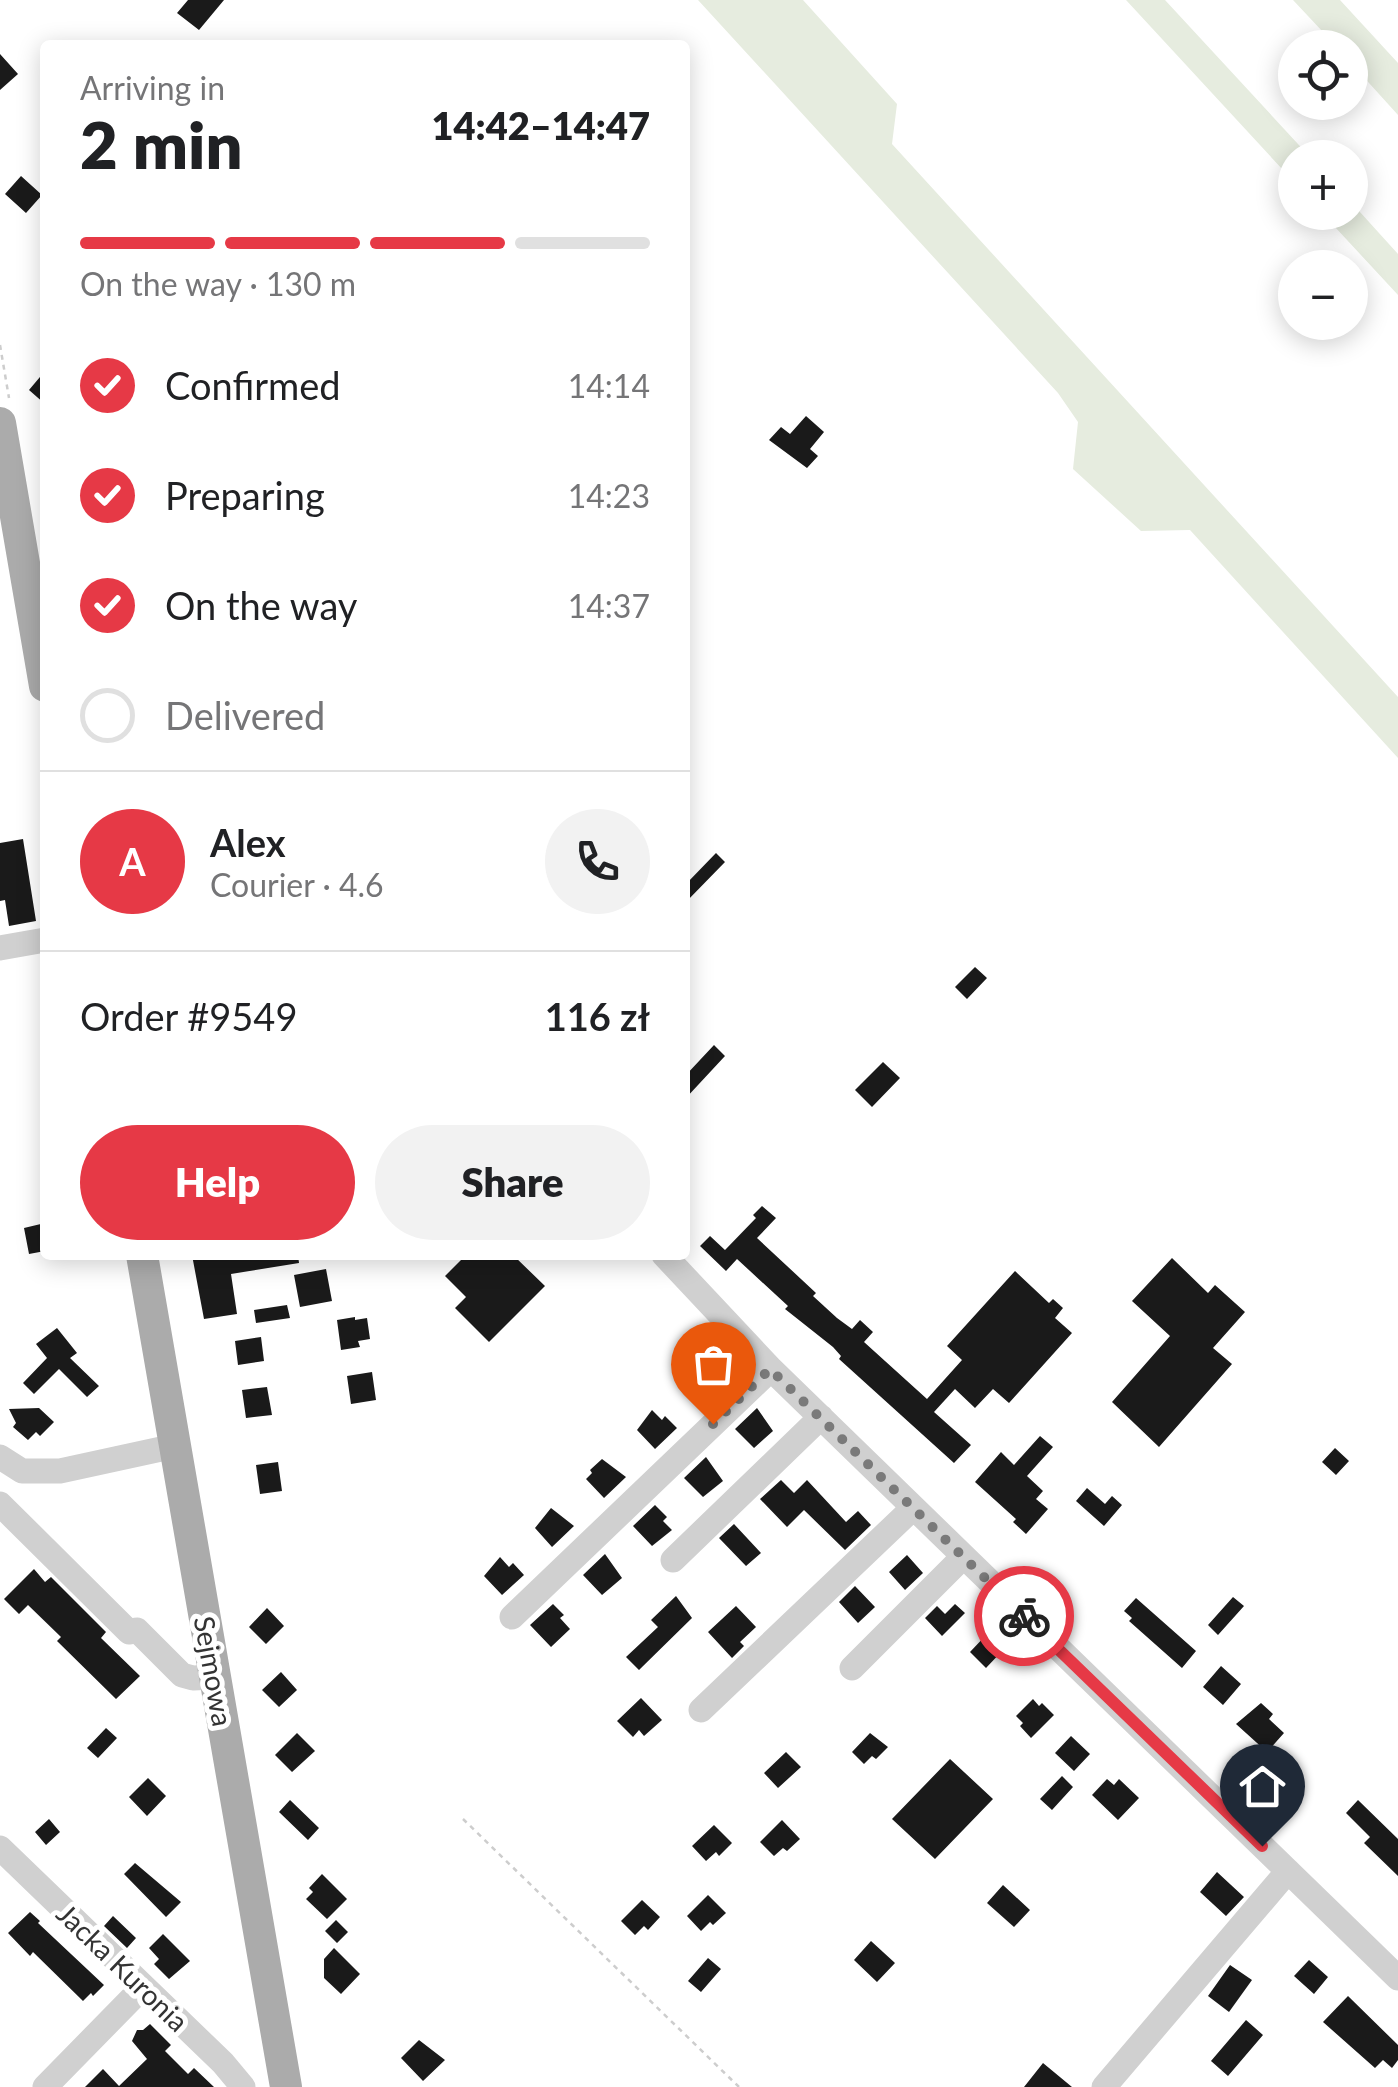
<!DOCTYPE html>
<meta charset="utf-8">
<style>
:root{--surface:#fff;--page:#f2f2f2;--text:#202124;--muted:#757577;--line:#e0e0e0;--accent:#e63946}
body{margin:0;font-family:Lato,sans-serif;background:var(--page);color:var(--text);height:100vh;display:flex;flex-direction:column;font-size:38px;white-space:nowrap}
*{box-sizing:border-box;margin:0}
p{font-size:32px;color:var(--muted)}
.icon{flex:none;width:55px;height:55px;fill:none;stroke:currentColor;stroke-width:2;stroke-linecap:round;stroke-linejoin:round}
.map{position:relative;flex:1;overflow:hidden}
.side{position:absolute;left:40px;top:40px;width:650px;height:1220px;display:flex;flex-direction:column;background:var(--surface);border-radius:10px;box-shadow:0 5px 25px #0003}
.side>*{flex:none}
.fabs{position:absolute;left:1278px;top:30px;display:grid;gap:20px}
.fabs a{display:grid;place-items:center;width:90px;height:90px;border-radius:50%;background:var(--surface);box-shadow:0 5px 25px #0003;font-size:50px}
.pin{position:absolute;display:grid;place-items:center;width:85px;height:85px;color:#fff;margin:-102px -42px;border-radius:50% 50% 50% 0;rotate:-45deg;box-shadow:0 0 10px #0007}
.pin .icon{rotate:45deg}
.courier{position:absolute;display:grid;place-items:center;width:100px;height:100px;margin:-50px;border:8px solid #e63946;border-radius:50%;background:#fff;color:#222;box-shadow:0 2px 12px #0007}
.overview em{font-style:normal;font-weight:800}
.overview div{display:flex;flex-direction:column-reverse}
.overview{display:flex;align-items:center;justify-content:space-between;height:170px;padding:0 40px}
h1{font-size:65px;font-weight:800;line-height:75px}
.bar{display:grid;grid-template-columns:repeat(4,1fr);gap:15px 10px;align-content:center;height:120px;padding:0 40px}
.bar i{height:12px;border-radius:8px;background:var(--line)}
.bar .on{background:var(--accent)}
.bar p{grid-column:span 4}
.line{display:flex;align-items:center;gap:25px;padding:0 40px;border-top:2px solid var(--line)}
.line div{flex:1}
.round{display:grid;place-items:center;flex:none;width:105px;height:105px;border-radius:52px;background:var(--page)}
ol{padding:0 40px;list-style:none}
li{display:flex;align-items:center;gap:30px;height:110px}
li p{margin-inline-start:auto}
li .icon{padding:10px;border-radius:50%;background:var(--accent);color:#fff;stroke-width:4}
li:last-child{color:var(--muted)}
li i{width:55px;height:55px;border:5px solid var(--line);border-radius:50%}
.action{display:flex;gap:20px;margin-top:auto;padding:20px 40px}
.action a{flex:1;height:115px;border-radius:60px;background:var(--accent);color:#fff;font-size:40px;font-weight:800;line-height:115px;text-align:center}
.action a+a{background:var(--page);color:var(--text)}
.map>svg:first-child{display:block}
.green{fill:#e6ecdf}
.building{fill:#1a1a1a}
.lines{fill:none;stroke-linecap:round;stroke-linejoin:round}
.path{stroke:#cdcdcd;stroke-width:2.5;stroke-dasharray:5 5;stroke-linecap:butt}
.minor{stroke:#d0d0d0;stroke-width:25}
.major{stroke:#ababab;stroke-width:32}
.done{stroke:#7a7a7a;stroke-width:10;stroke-dasharray:0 18}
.route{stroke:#e63946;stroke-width:12}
.labels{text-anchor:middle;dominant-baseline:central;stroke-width:10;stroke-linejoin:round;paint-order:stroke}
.street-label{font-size:28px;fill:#333;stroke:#fff}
</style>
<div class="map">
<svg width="1398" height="2087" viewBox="0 0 1398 2087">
<rect width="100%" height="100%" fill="#fff"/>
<!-- green -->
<path class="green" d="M698,0H803L897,104L892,144L1398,697V758L1190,530L1141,531L1073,469L1078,422L1058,393Z
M1126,0H1165L1310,157L1295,158V183Z
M1293,0H1340L1398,63V115L1350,62V48L1337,47Z
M1350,201L1398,254V295L1322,213L1350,212Z"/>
<!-- building -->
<path class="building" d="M188,0H224L199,30L177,13Z
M0,54L18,74L0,90Z
M21,176L42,195L26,213L5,194Z
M45,371V404L29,390Z
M806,416L824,432L810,449L818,456L807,468L769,440L781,427L790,434Z
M23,839L36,921L9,926L5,900L0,901V843Z
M716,853L725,862L685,903V885Z
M975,967L987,978L967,999L955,987Z
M714,1045L725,1056L685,1099V1076Z
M883,1062L900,1078L872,1107L855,1090Z
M762,1206L776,1218L757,1238L816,1293L813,1296L837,1318L852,1329L860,1320L873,1332L864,1342L927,1399L962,1360L947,1346L1015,1271L1049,1303L1053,1299L1063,1308L1055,1318L1072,1333L1009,1403L993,1389L975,1408L955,1389L934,1412L971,1445L954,1463L839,1359L841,1356L833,1347L785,1309L788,1306L737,1259L726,1271L700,1246L710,1236L725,1250L756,1218L753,1215Z
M45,1223V1251L29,1254L24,1228Z
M192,1255H215V1258L298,1255L299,1263L231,1274L237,1314L204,1319Z
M466,1255H513L545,1286L489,1342L455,1308L466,1297L445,1276Z
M1172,1258L1208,1293L1215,1285L1245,1312L1213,1348L1232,1364L1159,1447L1112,1402L1170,1336L1132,1301Z
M326,1269L332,1301L300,1307L294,1275Z
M287,1305L290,1318L256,1323L254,1310Z
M355,1317V1320L367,1318L370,1339L358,1341L360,1347L341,1350L337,1320Z
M57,1328L77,1353L70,1358L99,1386L87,1397L59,1369L34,1394L23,1383L47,1358L36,1344Z
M261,1337L264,1361L238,1365L235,1341Z
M705,1361L727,1379L706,1400L687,1381Z
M372,1372L376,1400L351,1404L347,1376Z
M267,1387L272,1415L246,1418L242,1390Z
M39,1408L54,1422L40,1436L36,1432L28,1440L13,1427L16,1423L9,1409Z
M757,1408L773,1431L754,1448L735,1429Z
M652,1410L662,1420L665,1416L677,1428L655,1449L637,1430Z
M1040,1436L1053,1447L1027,1476L1043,1491L1036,1499L1048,1509L1026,1534L1013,1522L1016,1519L975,1482L1001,1452L1014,1465Z
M1335,1448L1349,1461L1336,1475L1322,1462Z
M706,1457L723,1481L703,1497L684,1478Z
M602,1459L626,1477L604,1498L586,1479L592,1473L590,1470Z
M278,1462L282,1491L260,1494L256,1465Z
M781,1480L794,1493L807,1480L846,1522L858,1511L871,1525L845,1550L804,1510L787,1527L760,1499Z
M1087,1488L1105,1504L1112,1496L1122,1505L1104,1526L1076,1501Z
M655,1505L667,1517L663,1521L672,1530L652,1546L633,1526Z
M551,1508L574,1526L552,1547L535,1528Z
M734,1524L761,1553L746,1566L719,1538Z
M605,1554L622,1578L602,1595L583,1575Z
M907,1555L923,1573L905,1590L889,1572Z
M500,1557L509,1567L513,1563L524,1575L502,1595L484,1576Z
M34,1569L45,1582L51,1577L106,1632L101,1638L140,1676L116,1699L57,1641L61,1637L28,1605L19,1614L4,1599Z
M855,1586L875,1607L858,1623L839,1602Z
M676,1596L692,1618L639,1670L626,1657L658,1627L651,1620Z
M1233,1597L1244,1606L1218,1635L1208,1625Z
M1136,1598L1196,1651L1182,1668L1129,1621L1132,1618L1124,1611Z
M553,1604L564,1615L560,1618L570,1629L551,1647L530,1625Z
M955,1604L965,1613L942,1636L925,1618L937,1606L945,1614Z
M736,1606L756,1627L740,1642L744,1646L732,1658L708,1632Z
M267,1608L284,1626L266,1644L249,1627Z
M988,1633L1004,1649L986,1668L970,1652Z
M1221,1666L1241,1684L1223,1705L1203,1687Z
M281,1672L297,1690L279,1707L262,1690Z
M641,1698L662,1720L644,1736L639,1730L633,1737L617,1721Z
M1033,1699L1039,1706L1042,1703L1054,1715L1031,1738L1020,1726L1023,1723L1016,1716Z
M1261,1703L1273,1714L1269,1719L1284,1733L1267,1752L1236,1724Z
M106,1728L117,1738L98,1758L87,1748Z
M297,1733L315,1751L292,1772L275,1755Z
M870,1733L888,1747L876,1759L872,1756L864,1764L852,1752Z
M1071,1736L1090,1754L1074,1771L1055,1753Z
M786,1752L801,1767L778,1788L764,1773Z
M950,1759L993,1799L935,1859L892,1819Z
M1062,1776L1073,1787L1052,1810L1040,1799Z
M148,1778L166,1796L147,1816L129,1797Z
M1107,1779L1114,1785L1119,1779L1139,1798L1118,1820L1092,1795Z
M290,1800L319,1828L308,1840L279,1812Z
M1358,1800L1398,1839V1876L1364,1843L1370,1837L1346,1813Z
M49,1819L60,1832L46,1845L35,1832Z
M782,1820L800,1839L787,1851L783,1848L774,1856L760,1842Z
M714,1825L732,1843L719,1856L716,1852L706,1861L692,1846Z
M135,1863L181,1902L166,1917L124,1874Z
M1217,1872L1244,1897L1226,1916L1200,1892Z
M322,1874L347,1899L327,1919L306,1899L313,1892L309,1888Z
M1003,1885L1030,1910L1014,1927L987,1903Z
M708,1895L726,1913L713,1925L710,1922L701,1931L687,1916Z
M642,1900L660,1917L648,1930L644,1926L635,1935L621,1921Z
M30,1912L40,1921L38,1923L104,1985L93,1996L91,1993L83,2001L33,1952L30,1956L8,1933Z
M113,1916L136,1938L127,1948L104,1926Z
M336,1920L348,1932L337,1943L325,1931Z
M163,1934L190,1961L169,1979L154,1964L159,1959L149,1948Z
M871,1941L895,1963L877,1982L854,1960Z
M334,1948L360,1974L341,1994L324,1978V1959Z
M708,1958L721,1969L701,1992L688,1981Z
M1309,1960L1328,1977L1314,1994L1294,1976Z
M1230,1965L1252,1980L1229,2012L1208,1996Z
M1348,1996L1398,2045V2060L1392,2068L1383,2060L1375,2068L1323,2022Z
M1246,2020L1263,2035L1228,2076L1211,2061Z
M150,2024L171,2045L165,2051L188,2074L194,2068L214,2087H85L103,2069L119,2086L147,2059L132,2041L137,2030H143Z
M419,2040L445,2060L423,2081L401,2058Z
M1043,2063L1072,2087H1024Z"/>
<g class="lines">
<!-- path -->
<path class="path" d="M0,345L9,398
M463,1819L739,2087"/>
<!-- minor -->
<path class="minor" d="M0,948L45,940
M664,1255L771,1369L1398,1978
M0,1457L22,1471H60L175,1446
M0,1504L129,1632L137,1630L182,1675L193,1678L215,1677
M673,1560L821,1417
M512,1617L771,1369
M852,1668L963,1557
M701,1710L913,1508
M0,1848L223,2063L243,2087
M45,2087L143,1987
M1104,2087L1288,1871"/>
<!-- major -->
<path class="major" d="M0,423L45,686
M142,1255L286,2087"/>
</g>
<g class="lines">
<!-- done -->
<path class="done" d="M713,1424L770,1369L1024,1616"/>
<!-- route -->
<path class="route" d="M1024,1616L1262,1846"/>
</g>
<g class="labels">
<!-- street labels -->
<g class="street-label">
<text transform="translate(214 1671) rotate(80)">Sejmowa</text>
<text transform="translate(123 1967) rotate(44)">Jacka Kuronia</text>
</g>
</g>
</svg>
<div class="fabs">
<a><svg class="icon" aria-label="locate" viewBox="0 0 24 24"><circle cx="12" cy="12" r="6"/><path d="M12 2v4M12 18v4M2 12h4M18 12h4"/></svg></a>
<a>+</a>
<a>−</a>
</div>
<div class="pin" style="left:713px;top:1424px;background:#ea580c"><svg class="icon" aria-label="bag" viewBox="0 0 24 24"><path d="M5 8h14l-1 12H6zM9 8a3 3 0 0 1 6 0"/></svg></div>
<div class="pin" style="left:1262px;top:1846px;background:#1f2937"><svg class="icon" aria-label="home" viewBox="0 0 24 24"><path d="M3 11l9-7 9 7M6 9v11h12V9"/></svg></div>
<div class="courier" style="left:1024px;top:1616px"><svg class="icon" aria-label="bike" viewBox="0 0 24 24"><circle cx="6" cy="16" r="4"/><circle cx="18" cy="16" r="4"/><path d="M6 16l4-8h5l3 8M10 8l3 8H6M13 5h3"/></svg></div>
<section class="side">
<div class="overview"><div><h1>2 min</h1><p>Arriving in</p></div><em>14:42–14:47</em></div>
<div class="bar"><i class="on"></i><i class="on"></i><i class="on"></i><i></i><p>On the way · 130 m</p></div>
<ol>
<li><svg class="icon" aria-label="check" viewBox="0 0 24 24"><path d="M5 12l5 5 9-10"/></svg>Confirmed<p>14:14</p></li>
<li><svg class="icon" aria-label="check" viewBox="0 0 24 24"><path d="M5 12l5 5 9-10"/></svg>Preparing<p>14:23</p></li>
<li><svg class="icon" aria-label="check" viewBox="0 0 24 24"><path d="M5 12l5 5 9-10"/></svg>On the way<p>14:37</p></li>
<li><i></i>Delivered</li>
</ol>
<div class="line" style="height:180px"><b class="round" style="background:var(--accent);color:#fff">A</b><div><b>Alex</b><p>Courier · 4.6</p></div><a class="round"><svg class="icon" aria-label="phone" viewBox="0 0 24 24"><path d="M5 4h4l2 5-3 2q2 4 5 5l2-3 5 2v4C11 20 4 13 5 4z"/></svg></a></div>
<div class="line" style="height:130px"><div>Order #9549</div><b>116 zł</b></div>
<div class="action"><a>Help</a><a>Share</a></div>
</section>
</div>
